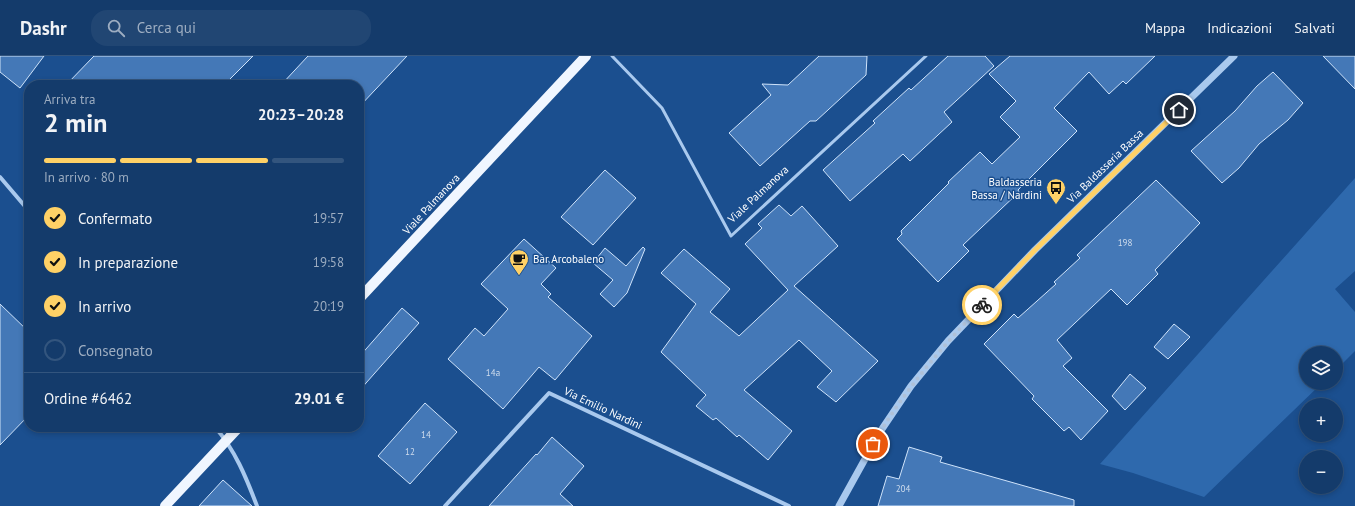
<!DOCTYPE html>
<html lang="it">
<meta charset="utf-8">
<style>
:root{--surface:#143b6b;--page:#214673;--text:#f1f3f6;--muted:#9dadc1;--line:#33557e;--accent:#ffd166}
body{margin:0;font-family:"PT Sans",sans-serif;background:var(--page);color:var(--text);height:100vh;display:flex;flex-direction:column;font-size:15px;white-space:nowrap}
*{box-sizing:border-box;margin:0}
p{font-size:13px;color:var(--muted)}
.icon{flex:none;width:22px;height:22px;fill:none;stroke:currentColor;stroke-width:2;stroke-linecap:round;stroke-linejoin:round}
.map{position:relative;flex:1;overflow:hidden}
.panel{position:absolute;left:24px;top:24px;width:340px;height:352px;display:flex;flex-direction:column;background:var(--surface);border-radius:16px;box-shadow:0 2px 6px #0003,0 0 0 1px var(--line)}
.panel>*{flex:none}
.tools{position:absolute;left:1299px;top:290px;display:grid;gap:8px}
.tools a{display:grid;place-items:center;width:44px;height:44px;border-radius:50%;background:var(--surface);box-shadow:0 2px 6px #0003,0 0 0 1px var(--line);font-size:20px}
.pin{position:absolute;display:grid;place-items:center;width:34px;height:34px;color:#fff;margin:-17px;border:2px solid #fff;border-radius:50%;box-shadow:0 1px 4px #0007}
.courier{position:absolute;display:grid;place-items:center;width:40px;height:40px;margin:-20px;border:3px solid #ffd166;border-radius:50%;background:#fff;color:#222;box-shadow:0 1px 5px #0007}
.headline em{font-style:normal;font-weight:800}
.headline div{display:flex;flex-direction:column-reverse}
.headline{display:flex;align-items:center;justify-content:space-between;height:68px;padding:0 20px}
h1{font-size:26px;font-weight:800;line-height:30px}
.bar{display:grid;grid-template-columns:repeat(4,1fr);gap:6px 4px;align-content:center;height:48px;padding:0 20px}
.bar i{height:5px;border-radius:3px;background:var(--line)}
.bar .active{background:var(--accent)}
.bar p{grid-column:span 4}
.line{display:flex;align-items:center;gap:10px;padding:0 20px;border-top:1px solid var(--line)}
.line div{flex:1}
ol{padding:0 20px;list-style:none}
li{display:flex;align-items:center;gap:12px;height:44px}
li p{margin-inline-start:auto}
li .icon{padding:4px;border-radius:50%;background:var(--accent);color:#111;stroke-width:4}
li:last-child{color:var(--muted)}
li i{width:22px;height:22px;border:2px solid var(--line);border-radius:50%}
header{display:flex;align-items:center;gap:24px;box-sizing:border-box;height:56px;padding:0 20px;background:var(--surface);border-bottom:1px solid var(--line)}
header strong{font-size:19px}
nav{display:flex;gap:22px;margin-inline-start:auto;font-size:14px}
.search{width:280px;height:36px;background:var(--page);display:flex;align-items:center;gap:10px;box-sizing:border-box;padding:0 14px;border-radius:16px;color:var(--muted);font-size:15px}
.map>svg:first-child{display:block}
.green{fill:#2e69ad}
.building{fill:#4478b7;stroke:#cfe3fa}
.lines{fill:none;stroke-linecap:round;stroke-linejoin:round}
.service{stroke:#a9c9ee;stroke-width:3}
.minor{stroke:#a9c9ee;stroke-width:4}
.tertiary{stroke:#a9c9ee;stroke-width:7}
.primary{stroke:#f0f6ff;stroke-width:10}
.done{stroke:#afc1d8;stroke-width:4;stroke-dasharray:0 7.2}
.route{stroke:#ffd166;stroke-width:5}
.labels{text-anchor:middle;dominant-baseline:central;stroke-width:3;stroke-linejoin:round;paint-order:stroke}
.number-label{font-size:9px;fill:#d0dded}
.street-label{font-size:11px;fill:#fff;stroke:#1b4f8f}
.poi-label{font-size:11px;fill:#fff;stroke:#1b4f8f;text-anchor:end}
</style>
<header>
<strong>Dashr</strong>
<div class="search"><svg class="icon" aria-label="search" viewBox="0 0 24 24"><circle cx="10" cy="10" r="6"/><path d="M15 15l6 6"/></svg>Cerca qui</div>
<nav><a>Mappa</a><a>Indicazioni</a><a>Salvati</a></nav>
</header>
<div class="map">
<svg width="1355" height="450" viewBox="0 0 1355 450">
<rect width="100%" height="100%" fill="#1b4f8f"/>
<!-- green -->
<path class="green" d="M1355,122V215L1335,233L1355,256V295L1336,314V297H1306V327H1322L1204,441L1133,417L1100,408Z"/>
<!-- building -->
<path class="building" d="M0,0H44L20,32L0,16Z
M94,0H253L224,29H66Z
M308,0H407L359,51V29H281Z
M819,0H867L866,19L816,65H810L760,110L729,77L771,39L762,28L788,29Z
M948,0H985L994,10L944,56L952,66L910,105L903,98L850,145L823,114L875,67L873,65L909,32L911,34Z
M1010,0H1155L1126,28L1123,25L1109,38L1089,16L1054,52L1077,75L1018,134L1019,136L963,189L969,195L938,226L897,183L902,178L901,175L949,127L948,126L980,96L992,108L1020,81L1000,61L1016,45L989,18Z
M1323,0H1355V33Z
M1273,16L1303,47L1288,64L1259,88L1239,112L1222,127L1191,95L1235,55L1257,30Z
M605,114L636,142L593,189L561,161Z
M1156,124L1200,167L1155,214L1158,218L1127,249L1111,233L1057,284L1072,302L1063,310L1108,355L1081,384L1069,371L1064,375L1032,343L1034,340L984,288L1014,258L1018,262L1056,228L1054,226L1080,202L1077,199Z
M779,149L791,160L802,150L838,190L794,230L878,305L836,346L817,331L832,315L799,284L744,334L792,375L768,404L739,379L737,381L716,362L713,364L696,350L706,339L661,296L696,248L661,217L684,193L730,233L710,256L739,280L788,234L745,188L762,172L758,168Z
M524,183L556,212L541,228L551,238L548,241L592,280L555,324L539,311L503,353L448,303L475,272L484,280L508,253L481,228Z
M643,191L645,193L627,237L614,251L600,238L613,224L593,207L605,192L626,210Z
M0,248L29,276V359L0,389Z
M402,252L419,267L359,335V301Z
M1174,268L1190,281L1168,303L1154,291Z
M1130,318L1146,332L1125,354L1112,340Z
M425,347L457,376L410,428L378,400Z
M552,381L584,410L560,438L573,450H489L536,398L537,399Z
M909,391L942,401L940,406L1074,444V450H878L887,420L899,423Z
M223,424L252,450H199Z"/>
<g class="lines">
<!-- service -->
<path class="service" d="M612,0L662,52L731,180L926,0"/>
<!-- minor -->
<path class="minor" d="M0,121L29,155
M215,371C235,394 246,421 257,450
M445,450L549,337L789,450"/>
<!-- tertiary -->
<path class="tertiary" d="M839,450L880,376L911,330L948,285L1035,194L1234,0"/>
<!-- primary -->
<path class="primary" d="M359,243L586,0
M165,450L239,371"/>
</g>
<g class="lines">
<!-- done -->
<path class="done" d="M873,388C903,336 941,292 982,249"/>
<!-- route -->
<path class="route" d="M982,249L1035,194L1179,54"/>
</g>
<!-- icons -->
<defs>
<symbol id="bus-pin" viewBox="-11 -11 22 30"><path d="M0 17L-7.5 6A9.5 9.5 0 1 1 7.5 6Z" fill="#ffd166" stroke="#1b4f8f"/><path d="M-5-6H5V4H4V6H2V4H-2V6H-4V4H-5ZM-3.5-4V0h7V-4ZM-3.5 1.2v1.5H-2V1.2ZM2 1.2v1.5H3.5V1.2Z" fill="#111"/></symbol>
<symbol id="cafe-pin" viewBox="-11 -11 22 30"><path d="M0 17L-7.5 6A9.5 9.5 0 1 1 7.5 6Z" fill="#ffd166" stroke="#1b4f8f"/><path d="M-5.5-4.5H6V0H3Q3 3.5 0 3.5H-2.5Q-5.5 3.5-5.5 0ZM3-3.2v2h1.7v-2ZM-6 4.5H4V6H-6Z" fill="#111"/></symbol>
</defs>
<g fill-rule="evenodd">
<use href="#bus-pin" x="1045" y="121" width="22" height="30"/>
<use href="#cafe-pin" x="508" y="192" width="22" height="30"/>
</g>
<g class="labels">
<!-- number labels -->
<g class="number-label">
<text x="1125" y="186">198</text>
<text x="493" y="316">14a</text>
<text x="426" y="378">14</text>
<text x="410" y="395">12</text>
<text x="903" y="432">204</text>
</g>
<!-- street labels -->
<g class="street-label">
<text transform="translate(1105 110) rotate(-44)">Via Baldasseria Bassa</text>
<text transform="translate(758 138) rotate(-43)">Viale Palmanova</text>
<text transform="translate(431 148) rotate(-47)">Viale Palmanova</text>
<text transform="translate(603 352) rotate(25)">Via Emilio Nardini</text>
</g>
<!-- poi labels -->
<g class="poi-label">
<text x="1042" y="126">Baldasseria<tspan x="1042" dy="13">Bassa / Nardini</tspan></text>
<text x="533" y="203" text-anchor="start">Bar Arcobaleno</text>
</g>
</g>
</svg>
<div class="tools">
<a><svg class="icon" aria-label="layers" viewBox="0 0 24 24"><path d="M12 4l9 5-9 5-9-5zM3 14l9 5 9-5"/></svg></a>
<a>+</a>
<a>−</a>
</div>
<div class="pin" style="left:873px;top:388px;background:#ea580c"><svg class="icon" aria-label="bag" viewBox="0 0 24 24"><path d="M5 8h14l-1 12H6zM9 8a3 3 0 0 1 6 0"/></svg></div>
<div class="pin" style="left:1179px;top:54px;background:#1f2937"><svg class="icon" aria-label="home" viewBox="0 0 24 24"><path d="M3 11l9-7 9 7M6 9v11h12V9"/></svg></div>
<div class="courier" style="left:982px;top:249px"><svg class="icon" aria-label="bike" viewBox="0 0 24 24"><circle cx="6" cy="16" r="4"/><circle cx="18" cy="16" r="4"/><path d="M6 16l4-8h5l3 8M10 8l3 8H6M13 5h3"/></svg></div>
<section class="panel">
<div class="headline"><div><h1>2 min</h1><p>Arriva tra</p></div><em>20:23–20:28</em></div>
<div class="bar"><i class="active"></i><i class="active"></i><i class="active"></i><i></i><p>In arrivo · 80 m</p></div>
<ol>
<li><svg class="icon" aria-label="check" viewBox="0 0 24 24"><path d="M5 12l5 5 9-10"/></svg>Confermato<p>19:57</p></li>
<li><svg class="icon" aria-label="check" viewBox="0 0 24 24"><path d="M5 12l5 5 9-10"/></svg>In preparazione<p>19:58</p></li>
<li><svg class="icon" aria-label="check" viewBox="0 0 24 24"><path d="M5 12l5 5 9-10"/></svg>In arrivo<p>20:19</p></li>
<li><i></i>Consegnato</li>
</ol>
<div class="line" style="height:52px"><div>Ordine #6462</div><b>29.01 €</b></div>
</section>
</div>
